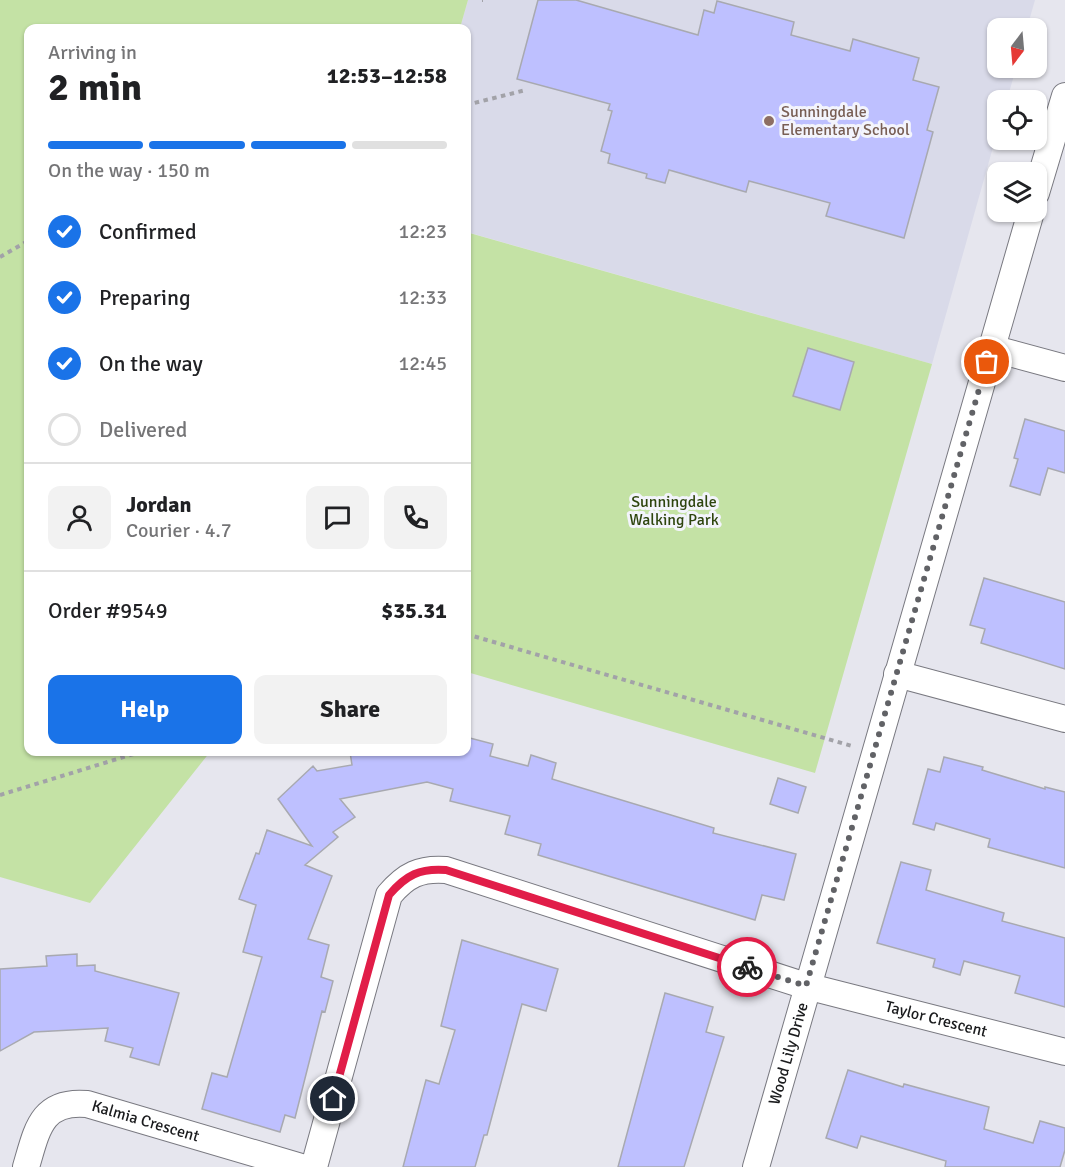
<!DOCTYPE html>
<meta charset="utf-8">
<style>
:root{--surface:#fff;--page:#f2f2f2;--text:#202124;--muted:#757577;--line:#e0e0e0;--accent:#1a73e8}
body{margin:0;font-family:Signika,sans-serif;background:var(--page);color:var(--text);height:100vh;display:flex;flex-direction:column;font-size:22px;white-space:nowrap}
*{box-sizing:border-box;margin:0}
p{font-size:20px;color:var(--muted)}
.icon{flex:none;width:33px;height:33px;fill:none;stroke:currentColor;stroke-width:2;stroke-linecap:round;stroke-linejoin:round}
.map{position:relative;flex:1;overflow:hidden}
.details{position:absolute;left:24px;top:24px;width:447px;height:732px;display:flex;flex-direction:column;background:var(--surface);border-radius:12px;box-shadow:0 2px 4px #0004}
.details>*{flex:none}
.needle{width:39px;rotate:196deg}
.fabs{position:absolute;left:987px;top:18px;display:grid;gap:12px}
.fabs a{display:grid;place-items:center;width:60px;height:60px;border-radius:12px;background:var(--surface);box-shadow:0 2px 4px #0004;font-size:30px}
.pin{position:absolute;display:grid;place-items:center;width:51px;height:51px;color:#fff;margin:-26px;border:3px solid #fff;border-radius:50%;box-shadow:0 2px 6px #0007}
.courier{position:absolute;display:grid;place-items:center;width:60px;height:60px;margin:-30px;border:4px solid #e11d48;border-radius:50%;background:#fff;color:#222;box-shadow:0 2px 8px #0007}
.summary em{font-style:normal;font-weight:700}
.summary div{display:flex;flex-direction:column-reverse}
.summary{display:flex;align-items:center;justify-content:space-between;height:102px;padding:0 24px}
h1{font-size:39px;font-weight:700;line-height:45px}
.bar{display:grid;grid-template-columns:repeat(4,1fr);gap:9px 6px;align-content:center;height:72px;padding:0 24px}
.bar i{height:8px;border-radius:4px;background:var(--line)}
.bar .active{background:var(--accent)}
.bar p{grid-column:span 4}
.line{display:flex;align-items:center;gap:15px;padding:0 24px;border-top:2px solid var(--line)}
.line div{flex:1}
.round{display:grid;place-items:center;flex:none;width:63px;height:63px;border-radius:12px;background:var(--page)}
ol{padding:0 24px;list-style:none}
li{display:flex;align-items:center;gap:18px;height:66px}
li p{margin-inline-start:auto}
li .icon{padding:6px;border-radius:50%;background:var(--accent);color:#fff;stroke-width:4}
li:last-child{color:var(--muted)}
li i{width:33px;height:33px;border:3px solid var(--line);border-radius:50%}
.action{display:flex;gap:12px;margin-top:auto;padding:12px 24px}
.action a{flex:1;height:69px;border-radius:12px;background:var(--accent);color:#fff;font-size:24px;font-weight:700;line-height:69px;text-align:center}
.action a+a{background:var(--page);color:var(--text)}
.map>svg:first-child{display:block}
.built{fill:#d9dae9}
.green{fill:#c4e2a5}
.building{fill:#bec0ff;stroke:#a8a9b0;stroke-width:1.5}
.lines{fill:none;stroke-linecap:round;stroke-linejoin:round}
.minor-casing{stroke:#797980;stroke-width:28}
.path{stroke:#a2a2a8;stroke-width:4;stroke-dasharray:4.5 4.5;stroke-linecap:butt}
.minor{stroke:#fff;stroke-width:26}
.done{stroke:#616266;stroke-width:6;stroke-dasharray:0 10.8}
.route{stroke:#e11d48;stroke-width:8}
.education-dot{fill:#8d6e63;stroke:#f3f4fc;stroke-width:2}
.labels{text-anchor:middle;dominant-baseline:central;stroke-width:6;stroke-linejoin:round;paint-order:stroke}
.education-label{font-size:16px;fill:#785e54;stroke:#f3f4fc;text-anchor:start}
.park-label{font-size:16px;fill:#2e450e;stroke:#f3f4fc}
.street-label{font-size:16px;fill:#1a1b1d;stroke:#f3f4fc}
</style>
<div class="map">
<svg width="1065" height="1167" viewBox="0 0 1065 1167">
<rect width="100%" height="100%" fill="#e6e6ee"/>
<!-- built -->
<path class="built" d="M468,0H1035L1027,28H998V68H1016L1007,100H998L997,133L932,364L467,232L466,28H460Z"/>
<!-- green -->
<path class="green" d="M0,0H468L460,28H28V752H210L90,903L0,877Z
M466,232L932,364L815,773L467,672Z"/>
<!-- building -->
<path class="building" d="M538,0H576L698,35L704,10L714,13L717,1L794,22L791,35L850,51L853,39L919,58L913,80L939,87L927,130L933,132L904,238L826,216L830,203L749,181L746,192L669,170L665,183L646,178L647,174L608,163L610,154L601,151L612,111L608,110L610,104L517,79Z
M808,348L854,362L840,410L793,396Z
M1025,419L1065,431V473L1048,468L1040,495L1010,486L1018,459L1014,458Z
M984,578L1065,602V669L981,643L985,629L970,625Z
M466,737L493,744L490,756L528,766L531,755L556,763L552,779L714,828L713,833L796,854L784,900L762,895L755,920L538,855L541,844L505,834L510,816L450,801L453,789L427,782L340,799L355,817L333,832L338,837L305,865L332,876L308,939L329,945L321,977L333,981L325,1012L322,1011L295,1118L285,1115L280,1132L202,1109L212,1073L227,1077L262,957L243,952L256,905L239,899L256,853L259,854L267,830L312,846L278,799L313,766L317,771L352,765L350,752H466Z
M944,757L983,767L982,770L1045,789V787L1065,792V868L988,847L990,839L936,823L934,830L913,824L928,769L940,772Z
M778,778L806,787L798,813L770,804Z
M901,862L931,870L926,890L1004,913L1002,921L1065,938V1007L1015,993L1020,976L964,961L960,975L933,967L935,959L877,943Z
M462,940L558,969L546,1011L522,1004L487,1135H484L475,1167H403L426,1080L439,1084L455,1030L441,1026Z
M77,954V966L95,965V971L179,993L159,1065L130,1057L133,1048L105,1041L108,1028L34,1032L0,1051V969L47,966L46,956Z
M665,993L713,1007L706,1032L724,1037L684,1167H618Z
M848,1070L903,1087L904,1084L989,1107L984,1129L1033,1143L1040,1121L1065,1128V1150L1060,1167H945L946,1161L861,1136L857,1148L826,1138Z"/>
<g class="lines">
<defs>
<g id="minor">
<path d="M1036,193L1065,96"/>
<path d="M991,348L1065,368"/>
<path d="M897,674L1065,719"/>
<path id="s1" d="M26,1167C37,1130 41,1100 87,1104L301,1167"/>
<path id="s2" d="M314,1167L389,895C406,875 420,868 446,870L806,986L1065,1052"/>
<path id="s3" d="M756,1167L1031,212"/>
</g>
</defs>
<!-- minor casing -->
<use href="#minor" class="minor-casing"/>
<!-- path -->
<path class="path" d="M482,0H483
M466,105L526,90
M0,257L28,241
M466,634L852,746
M0,795L140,752"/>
<!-- minor -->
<use href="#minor" class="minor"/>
</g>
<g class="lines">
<!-- done -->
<path class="done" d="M747,967L806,986L987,362"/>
<!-- route -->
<path class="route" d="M333,1099L389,895C406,875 420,868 446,870L747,967"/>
</g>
<!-- markers -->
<circle class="education-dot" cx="769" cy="121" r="6"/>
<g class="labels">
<!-- education labels -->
<g class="education-label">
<text x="781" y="112">Sunningdale<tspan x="781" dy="18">Elementary School</tspan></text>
</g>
<!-- park labels -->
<g class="park-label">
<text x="674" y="502">Sunningdale<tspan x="674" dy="18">Walking Park</tspan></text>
</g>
<!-- street labels -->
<g class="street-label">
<text stroke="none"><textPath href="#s2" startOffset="860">Taylor Crescent</textPath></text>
<text stroke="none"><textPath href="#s3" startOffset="118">Wood Lily Drive</textPath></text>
<text stroke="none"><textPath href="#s1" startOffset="160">Kalmia Crescent</textPath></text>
</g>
</g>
</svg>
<div class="fabs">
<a><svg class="needle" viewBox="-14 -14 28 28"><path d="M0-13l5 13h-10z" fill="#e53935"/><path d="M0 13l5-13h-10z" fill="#757577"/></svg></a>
<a><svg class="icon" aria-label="locate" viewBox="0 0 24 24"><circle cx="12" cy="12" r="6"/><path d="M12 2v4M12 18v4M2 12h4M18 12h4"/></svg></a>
<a><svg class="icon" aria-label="layers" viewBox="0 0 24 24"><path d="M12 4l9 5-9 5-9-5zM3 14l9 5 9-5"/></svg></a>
</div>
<div class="pin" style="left:987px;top:362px;background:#ea580c"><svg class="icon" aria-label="bag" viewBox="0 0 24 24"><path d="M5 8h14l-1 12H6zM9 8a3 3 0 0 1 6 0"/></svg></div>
<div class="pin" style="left:333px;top:1099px;background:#1f2937"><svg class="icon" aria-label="home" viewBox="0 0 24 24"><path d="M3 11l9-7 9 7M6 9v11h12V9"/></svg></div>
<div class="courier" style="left:747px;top:967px"><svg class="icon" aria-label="bike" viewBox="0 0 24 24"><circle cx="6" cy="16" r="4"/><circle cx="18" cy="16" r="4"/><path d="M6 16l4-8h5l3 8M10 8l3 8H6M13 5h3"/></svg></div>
<section class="details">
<div class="summary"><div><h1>2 min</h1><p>Arriving in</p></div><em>12:53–12:58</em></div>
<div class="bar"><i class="active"></i><i class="active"></i><i class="active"></i><i></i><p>On the way · 150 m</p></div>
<ol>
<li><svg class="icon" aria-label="check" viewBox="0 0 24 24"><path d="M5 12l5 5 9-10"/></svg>Confirmed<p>12:23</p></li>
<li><svg class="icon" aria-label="check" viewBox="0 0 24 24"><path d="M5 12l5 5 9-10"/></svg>Preparing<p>12:33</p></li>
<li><svg class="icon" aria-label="check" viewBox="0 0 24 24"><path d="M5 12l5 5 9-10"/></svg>On the way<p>12:45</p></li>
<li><i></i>Delivered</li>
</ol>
<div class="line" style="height:108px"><a class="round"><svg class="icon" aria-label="person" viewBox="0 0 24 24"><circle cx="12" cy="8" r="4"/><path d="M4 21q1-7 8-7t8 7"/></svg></a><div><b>Jordan</b><p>Courier · 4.7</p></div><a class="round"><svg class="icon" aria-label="chat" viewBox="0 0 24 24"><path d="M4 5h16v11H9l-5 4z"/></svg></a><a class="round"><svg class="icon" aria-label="phone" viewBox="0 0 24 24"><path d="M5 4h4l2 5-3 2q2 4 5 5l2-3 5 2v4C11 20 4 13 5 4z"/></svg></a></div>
<div class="line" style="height:78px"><div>Order #9549</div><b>$35.31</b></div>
<div class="action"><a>Help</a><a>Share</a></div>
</section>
</div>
